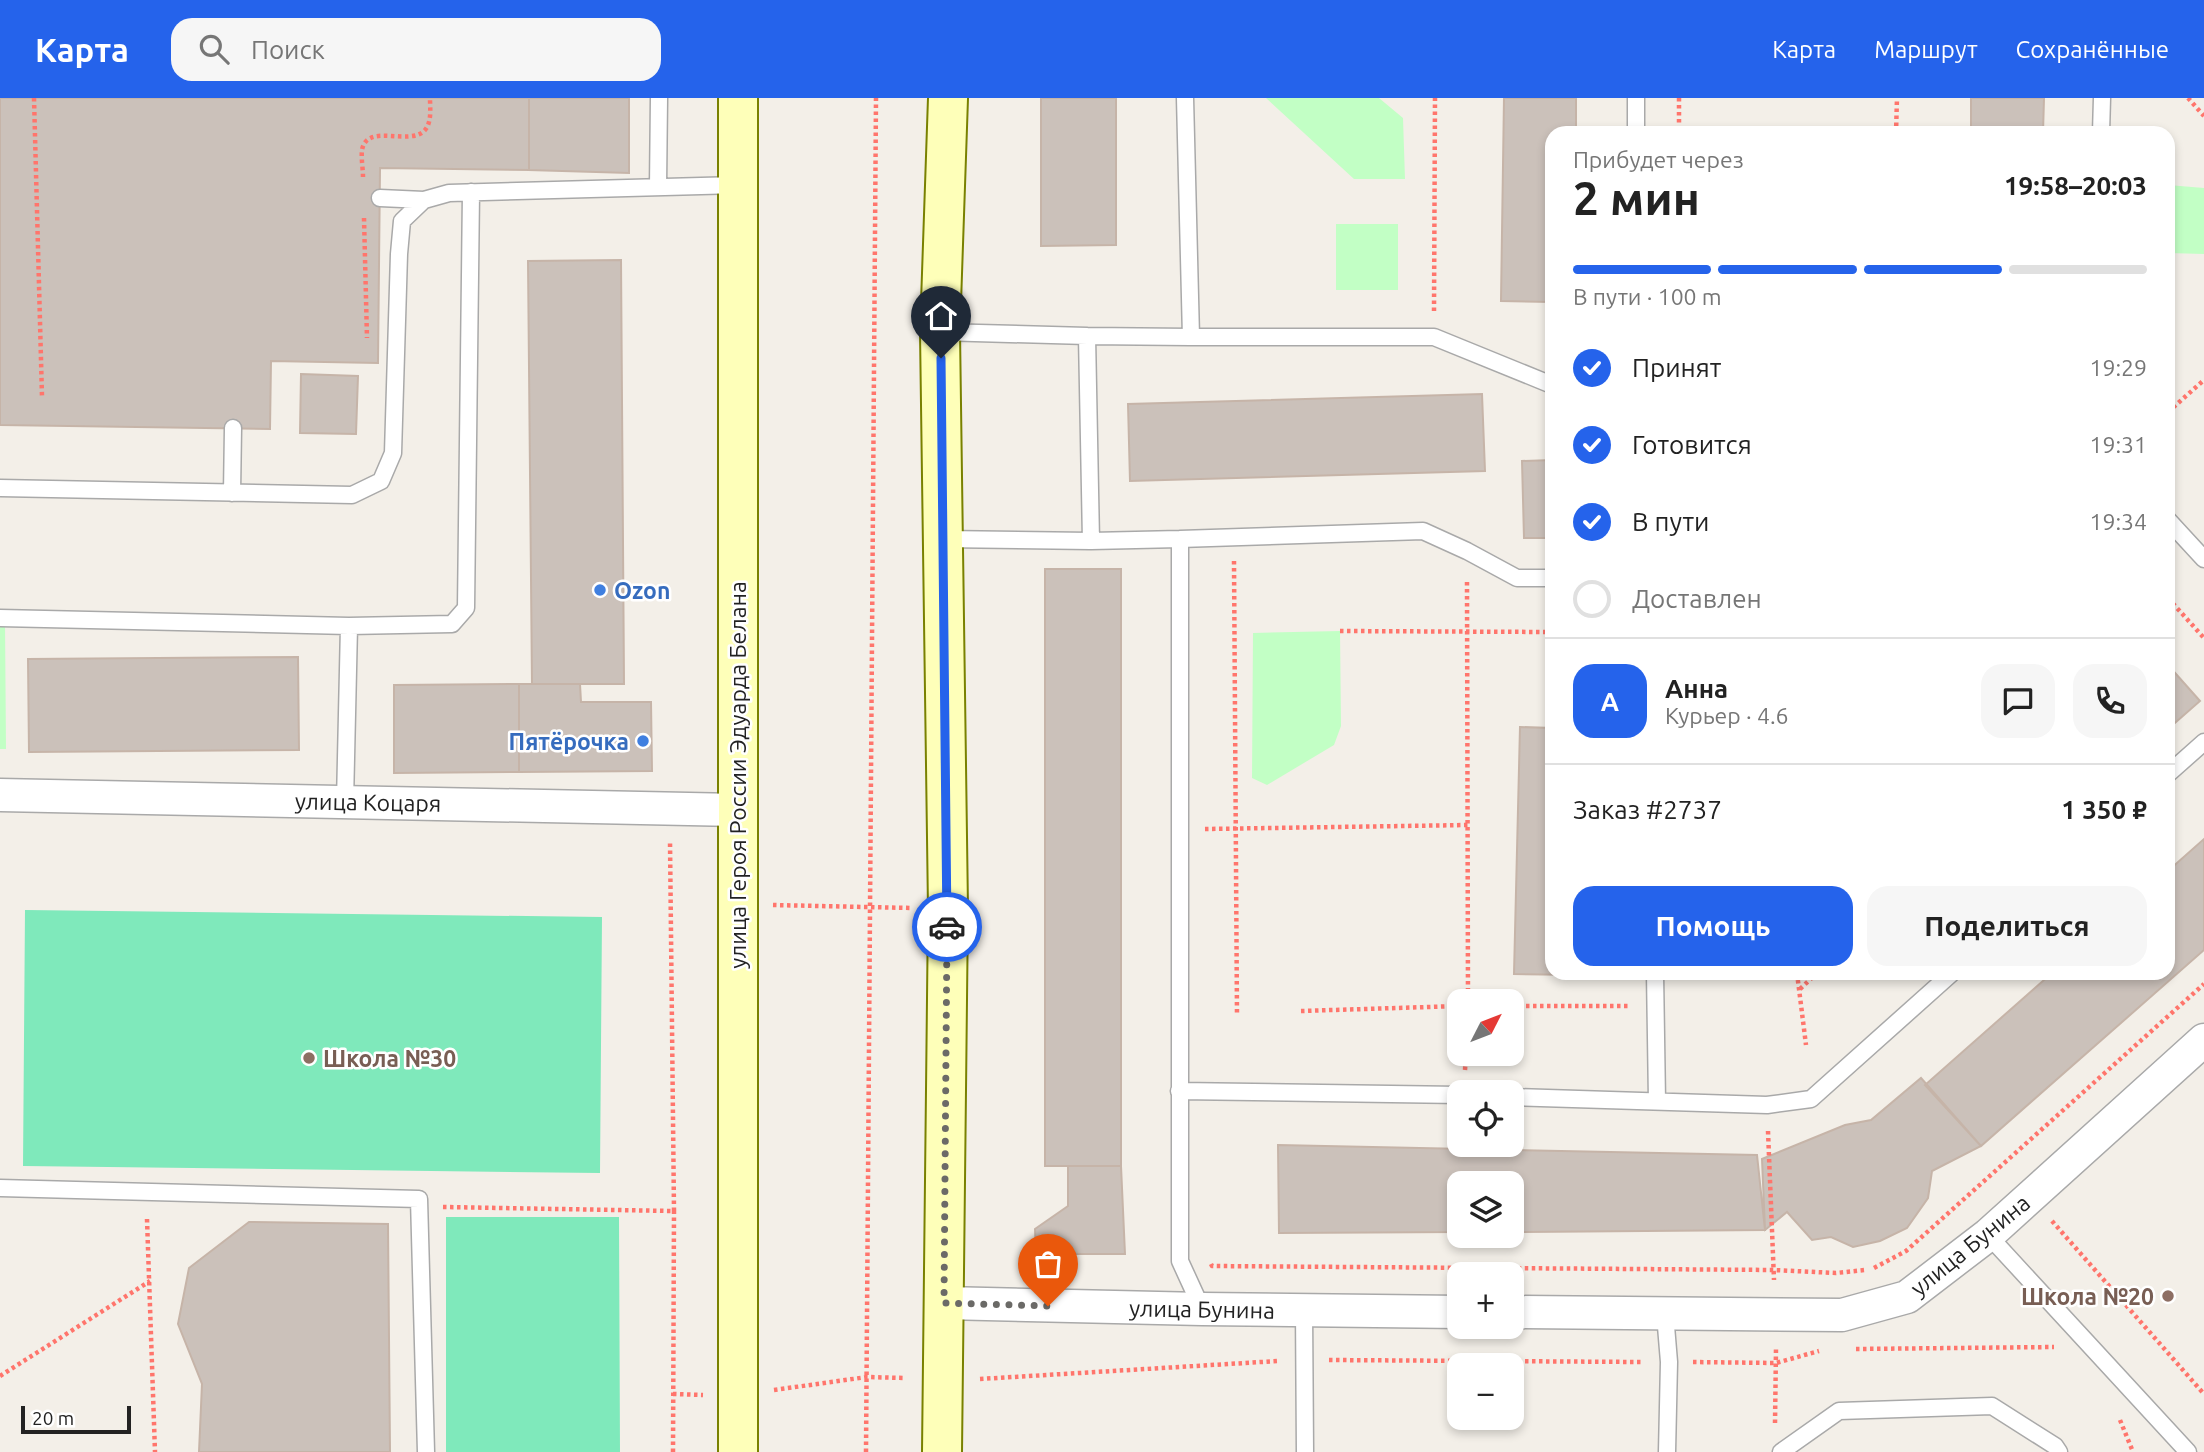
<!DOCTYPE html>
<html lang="ru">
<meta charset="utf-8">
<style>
:root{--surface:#fff;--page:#f6f6f6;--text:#222;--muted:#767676;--line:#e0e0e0;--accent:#2563eb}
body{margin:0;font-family:Ubuntu,sans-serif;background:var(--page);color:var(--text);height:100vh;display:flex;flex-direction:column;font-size:26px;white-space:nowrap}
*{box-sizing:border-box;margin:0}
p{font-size:23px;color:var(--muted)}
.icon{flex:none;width:38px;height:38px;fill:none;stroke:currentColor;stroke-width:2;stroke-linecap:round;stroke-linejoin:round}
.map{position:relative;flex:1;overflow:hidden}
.details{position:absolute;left:1545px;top:28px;width:630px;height:854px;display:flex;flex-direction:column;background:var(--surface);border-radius:21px;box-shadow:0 4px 10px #0003}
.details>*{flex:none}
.needle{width:46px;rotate:48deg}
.fabs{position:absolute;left:1447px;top:891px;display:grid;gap:14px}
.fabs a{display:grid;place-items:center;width:77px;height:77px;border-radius:14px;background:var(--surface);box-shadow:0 4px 10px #0003;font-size:35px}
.scale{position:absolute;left:21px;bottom:18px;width:110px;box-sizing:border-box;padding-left:7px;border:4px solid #222;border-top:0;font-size:19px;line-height:24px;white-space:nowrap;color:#222;-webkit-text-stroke:5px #fff;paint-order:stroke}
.pin{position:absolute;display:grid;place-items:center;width:60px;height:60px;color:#fff;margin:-72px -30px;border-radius:50% 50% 50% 0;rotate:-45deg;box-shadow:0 0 7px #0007}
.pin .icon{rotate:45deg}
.courier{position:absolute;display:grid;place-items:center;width:70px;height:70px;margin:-35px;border:5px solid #2563eb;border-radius:50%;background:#fff;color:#222;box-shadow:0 2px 9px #0007}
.summary em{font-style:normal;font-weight:700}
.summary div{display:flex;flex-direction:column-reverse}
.summary{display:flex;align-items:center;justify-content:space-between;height:119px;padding:0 28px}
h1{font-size:46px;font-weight:700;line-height:52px}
.bar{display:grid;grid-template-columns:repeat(4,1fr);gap:10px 7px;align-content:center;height:84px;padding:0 28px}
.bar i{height:9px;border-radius:5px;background:var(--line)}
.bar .selected{background:var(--accent)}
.bar p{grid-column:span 4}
.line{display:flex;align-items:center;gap:18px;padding:0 28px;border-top:2px solid var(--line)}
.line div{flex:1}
.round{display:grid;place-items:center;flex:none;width:74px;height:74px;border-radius:21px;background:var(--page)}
ol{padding:0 28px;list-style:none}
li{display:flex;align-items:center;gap:21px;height:77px}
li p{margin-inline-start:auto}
li .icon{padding:7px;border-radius:50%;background:var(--accent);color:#fff;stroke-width:4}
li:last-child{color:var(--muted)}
li i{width:38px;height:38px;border:4px solid var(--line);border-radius:50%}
.cta{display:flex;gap:14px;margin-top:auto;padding:14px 28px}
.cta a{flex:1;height:80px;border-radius:21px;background:var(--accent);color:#fff;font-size:28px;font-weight:700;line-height:80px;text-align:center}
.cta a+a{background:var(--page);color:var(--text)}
header{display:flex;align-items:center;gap:42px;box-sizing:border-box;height:98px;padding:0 35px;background:var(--accent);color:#fff}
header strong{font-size:33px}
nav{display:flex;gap:38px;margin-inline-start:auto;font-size:24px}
.search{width:490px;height:63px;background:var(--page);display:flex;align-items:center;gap:18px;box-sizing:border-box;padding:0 24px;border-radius:21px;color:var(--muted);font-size:26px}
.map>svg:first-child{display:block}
.park{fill:#c2ffc5}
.pitch{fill:#7fe9bb}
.building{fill:#cbc1ba;stroke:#c6b4a8;stroke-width:2}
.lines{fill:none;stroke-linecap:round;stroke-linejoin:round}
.lane-casing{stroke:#a9a9a9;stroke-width:19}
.street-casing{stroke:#a9a9a9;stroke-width:35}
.secondary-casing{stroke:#798100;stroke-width:42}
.path{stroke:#ff756c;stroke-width:4.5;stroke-dasharray:3.5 3.5;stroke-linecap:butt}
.lane{stroke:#fff;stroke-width:16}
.street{stroke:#fff;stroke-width:32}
.secondary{stroke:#feffb9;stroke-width:38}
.done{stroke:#6b6a67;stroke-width:7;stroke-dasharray:0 12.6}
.route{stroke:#2563eb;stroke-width:9}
.shop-dot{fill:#3f7fe0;stroke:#fff;stroke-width:2.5}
.education-dot{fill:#8d6e63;stroke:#fff;stroke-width:2.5}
.labels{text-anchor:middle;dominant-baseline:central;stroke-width:5;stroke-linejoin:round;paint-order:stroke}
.shop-label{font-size:23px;font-weight:bold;fill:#366cbe;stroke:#fff;text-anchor:start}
.street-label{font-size:23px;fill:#222;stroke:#fff}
.education-label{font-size:23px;font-weight:bold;fill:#785e54;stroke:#fff;text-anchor:start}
</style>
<header>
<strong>Карта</strong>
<div class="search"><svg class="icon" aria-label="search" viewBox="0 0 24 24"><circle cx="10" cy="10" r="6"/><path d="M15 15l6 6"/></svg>Поиск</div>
<nav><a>Карта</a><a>Маршрут</a><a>Сохранённые</a></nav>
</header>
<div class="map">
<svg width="2204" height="1354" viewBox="0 0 2204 1354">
<rect width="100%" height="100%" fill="#f3efe8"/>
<!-- park -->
<path class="park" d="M1266,0H1379L1403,20L1405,81H1354Z
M2168,87L2204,90V156L2168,155Z
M1336,126H1398V192H1336Z
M0,525H5L6,651H0Z
M1340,533L1341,628L1334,647L1267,687L1252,680L1253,535Z"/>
<!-- pitch -->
<path class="pitch" d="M25,812L602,819L600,1075L23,1068Z
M446,1119H619L620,1354H446Z"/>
<!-- building -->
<path class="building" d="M0,0H529V72L380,70L378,265L271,263L270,331L0,327Z
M529,0H629V75L529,72Z
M1041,0H1116V147L1041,148Z
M1504,0H1576V35H1552V204L1501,203Z
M1971,0H2044L2043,35H1971Z
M621,162L624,586H532L528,163Z
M301,276L358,278L356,336L300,335Z
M1482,296L1485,373L1130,383L1128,306Z
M1552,362V440H1524L1522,363Z
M1045,471H1121V1068H1045Z
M298,559L299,652L29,654L28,561Z
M2168,567L2200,603L2168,631Z
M519,586V674L394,675V587Z
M519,586H580L581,604H651L652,673L519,674Z
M1520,629L1552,630V875H1580V877L1514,876Z
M2204,741V852L1981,1048L1925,987L2052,875H2168V773Z
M1921,980L1981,1048L1932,1073L1928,1100L1907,1130L1880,1143L1853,1149L1831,1139L1812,1142L1787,1114L1765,1132L1762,1061L1845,1027L1871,1022Z
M1278,1047L1757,1057L1765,1132L1512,1134V1085H1460V1134L1279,1135Z
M1068,1068H1121L1125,1156H1036L1035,1131L1068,1108Z
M249,1124L388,1126L390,1354H199L202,1286L178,1226L189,1170Z"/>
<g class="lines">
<defs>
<path id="lane" d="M1185,0L1191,239H1434L1552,287
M1636,0V35
M2101,35L2102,0
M658,89L659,0
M380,100L424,102
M940,234L1087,238
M1191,239L1087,238L1091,443L1180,441V1163L1202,1211
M0,390L352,397L381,383L393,355L399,156L402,123L424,102L449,95L738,87
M232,395L233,330
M2168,422L2204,461
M943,441L1091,443
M1180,441L1423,433L1467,453L1517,480H1552
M0,520L349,528L452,526L466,510L471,94
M2168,676L2204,644
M345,704L349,528
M1655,875L1657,1003
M1179,993L1460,997
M1512,999L1767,1007L1811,1001L1952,875
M0,1090L419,1101L426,1354
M1988,1137L2188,1354
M1304,1212L1305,1354
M1665,1216L1669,1264L1667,1354
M1781,1354L1839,1313L1992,1308L2055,1348L2059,1354"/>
<path id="street" d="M0,697L737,712
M944,1205L1202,1211L1460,1214
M1512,1214L1842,1217L1907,1199L1988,1137L2204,942"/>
<path id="secondary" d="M738,1354V0
M942,1354L948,811L940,234L948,0"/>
</defs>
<!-- lane casing -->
<use href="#lane" class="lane-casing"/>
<!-- street casing -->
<use href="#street" class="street-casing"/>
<!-- secondary casing -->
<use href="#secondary" class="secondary-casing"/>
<!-- path -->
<path class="path" d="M34,0L42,299
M1679,0V30
M2188,0L2204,18
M1896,35L1897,0
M363,79C363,71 361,60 362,52C367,24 410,49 425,32C432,24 430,10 430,0
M364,120L367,240
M1434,213L1435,0
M2168,314L2204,282
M1234,463L1237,917
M1467,484L1468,903
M2168,500L2204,540
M1340,533L1552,534
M1205,731L1468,727
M773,807L912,810
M1797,875L1806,947
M1800,891L1817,875
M1512,908H1630
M1301,913L1460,908
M1465,972L1466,956
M1768,1033L1774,1182
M443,1109L674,1113L670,743
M147,1121L155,1354
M2052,1123L2204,1296
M1211,1166L1212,1168L1774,1172L1836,1175L1865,1172
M1874,1170L1906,1153L2204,886
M1856,1251L2054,1249
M1329,1262L1642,1264
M1693,1264L1776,1265L1819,1253
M0,1278L150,1183
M980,1281L1278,1263
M774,1292L867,1279L905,1280
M673,1296L703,1297
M2120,1322L2133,1354
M1775,1325L1776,1250
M673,1354L674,1113
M866,1354L876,0"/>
<!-- lane -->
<use href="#lane" class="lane"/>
<!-- street -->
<use href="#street" class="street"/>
<!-- secondary -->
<use href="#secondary" class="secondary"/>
</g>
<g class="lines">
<!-- done -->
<path class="done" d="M947,829L944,1205L1048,1208"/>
<!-- route -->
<path class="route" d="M941,260L947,829"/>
</g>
<!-- markers -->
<g class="shop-dot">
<circle cx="600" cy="492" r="7"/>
<circle cx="643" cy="643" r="7"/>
</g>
<g class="education-dot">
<circle cx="309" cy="960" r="7"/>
<circle cx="2168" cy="1198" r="7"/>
</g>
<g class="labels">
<!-- shop labels -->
<g class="shop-label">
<text x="614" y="492">Ozon</text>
<text x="629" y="643" text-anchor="end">Пятёрочка</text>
</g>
<!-- street labels -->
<g class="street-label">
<text transform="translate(737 677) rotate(-90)">улица Героя России Эдуарда Белана</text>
<text transform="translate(368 704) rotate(1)">улица Коцаря</text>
<text transform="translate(1970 1147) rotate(-39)">улица Бунина</text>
<text transform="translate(1202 1211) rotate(1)">улица Бунина</text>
</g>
<!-- education labels -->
<g class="education-label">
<text x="323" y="960">Школа №30</text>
<text x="2154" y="1198" text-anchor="end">Школа №20</text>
</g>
</g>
</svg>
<div class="fabs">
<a><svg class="needle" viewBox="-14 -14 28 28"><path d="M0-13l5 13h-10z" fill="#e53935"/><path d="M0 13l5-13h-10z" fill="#767676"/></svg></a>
<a><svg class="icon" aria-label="locate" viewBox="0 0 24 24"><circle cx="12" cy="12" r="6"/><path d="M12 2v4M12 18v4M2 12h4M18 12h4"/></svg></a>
<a><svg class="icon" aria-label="layers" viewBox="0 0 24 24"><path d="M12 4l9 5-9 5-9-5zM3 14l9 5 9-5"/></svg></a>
<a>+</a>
<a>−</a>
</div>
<div class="scale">20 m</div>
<div class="pin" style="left:1048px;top:1208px;background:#ea580c"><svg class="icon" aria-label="bag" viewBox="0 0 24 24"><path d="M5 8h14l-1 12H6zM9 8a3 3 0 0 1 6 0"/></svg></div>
<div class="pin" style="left:941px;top:260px;background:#1f2937"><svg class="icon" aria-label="home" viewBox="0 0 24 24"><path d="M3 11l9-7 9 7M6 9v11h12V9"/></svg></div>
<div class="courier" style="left:947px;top:829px"><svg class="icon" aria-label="car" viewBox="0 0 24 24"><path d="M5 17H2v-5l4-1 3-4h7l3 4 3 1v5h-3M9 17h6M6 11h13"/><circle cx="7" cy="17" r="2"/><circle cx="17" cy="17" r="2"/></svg></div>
<section class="details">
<div class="summary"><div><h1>2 мин</h1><p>Прибудет через</p></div><em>19:58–20:03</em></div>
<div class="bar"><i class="selected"></i><i class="selected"></i><i class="selected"></i><i></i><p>В пути · 100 m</p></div>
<ol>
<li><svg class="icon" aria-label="check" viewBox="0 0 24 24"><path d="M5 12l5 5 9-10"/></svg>Принят<p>19:29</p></li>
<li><svg class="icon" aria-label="check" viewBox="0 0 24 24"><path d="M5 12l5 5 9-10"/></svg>Готовится<p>19:31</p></li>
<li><svg class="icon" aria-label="check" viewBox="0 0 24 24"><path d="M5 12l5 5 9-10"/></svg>В пути<p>19:34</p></li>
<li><i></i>Доставлен</li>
</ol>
<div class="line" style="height:126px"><b class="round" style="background:var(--accent);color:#fff">А</b><div><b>Анна</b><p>Курьер · 4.6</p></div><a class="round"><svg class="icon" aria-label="chat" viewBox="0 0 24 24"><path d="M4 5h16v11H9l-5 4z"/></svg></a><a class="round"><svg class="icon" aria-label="phone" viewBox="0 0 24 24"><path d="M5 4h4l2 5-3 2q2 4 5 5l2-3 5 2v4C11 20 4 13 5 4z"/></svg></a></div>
<div class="line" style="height:91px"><div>Заказ #2737</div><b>1 350 ₽</b></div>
<div class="cta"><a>Помощь</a><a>Поделиться</a></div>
</section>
</div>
